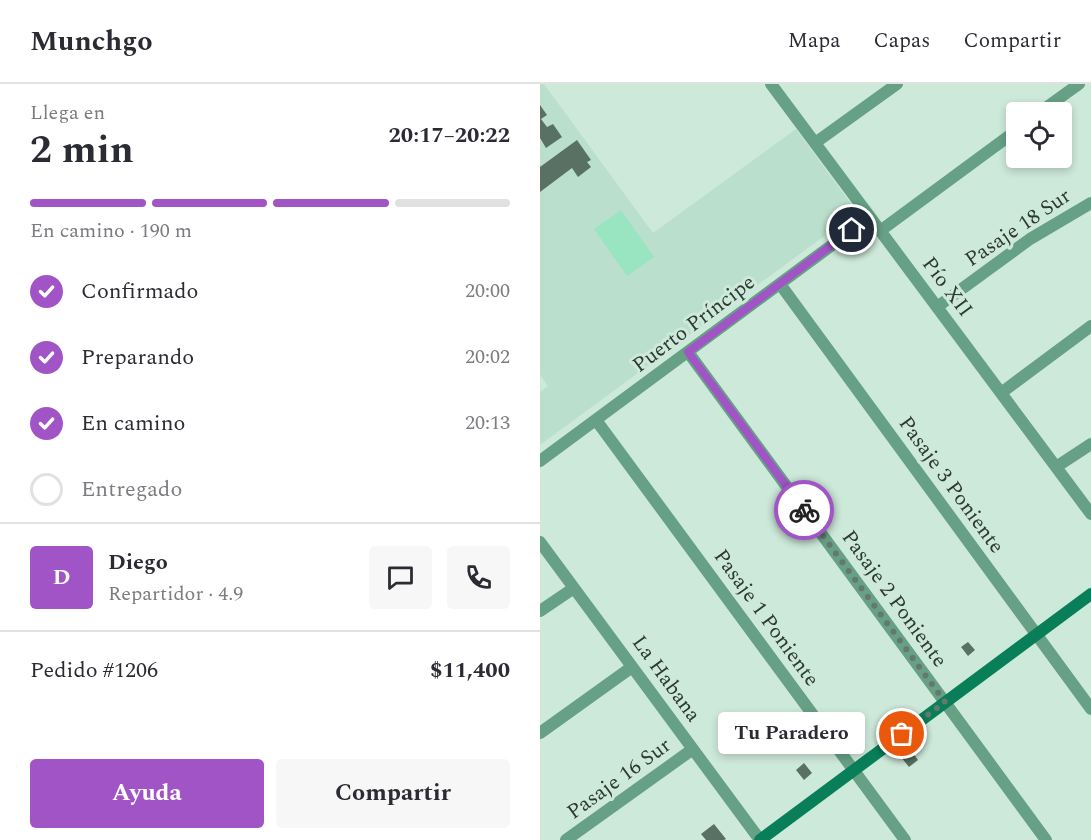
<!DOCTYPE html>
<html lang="es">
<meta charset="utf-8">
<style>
:root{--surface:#fff;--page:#f7f7f7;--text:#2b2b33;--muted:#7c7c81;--line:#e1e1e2;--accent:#a154c6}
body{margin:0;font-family:Spectral,serif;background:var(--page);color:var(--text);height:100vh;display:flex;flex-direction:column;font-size:22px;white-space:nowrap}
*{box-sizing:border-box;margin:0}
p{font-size:20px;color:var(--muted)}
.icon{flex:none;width:33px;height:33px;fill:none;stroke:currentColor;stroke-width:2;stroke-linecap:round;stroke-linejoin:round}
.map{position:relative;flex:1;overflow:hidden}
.side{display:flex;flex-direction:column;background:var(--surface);width:540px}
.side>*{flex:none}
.controls{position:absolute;left:466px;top:18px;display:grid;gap:12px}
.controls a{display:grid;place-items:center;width:66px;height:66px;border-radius:6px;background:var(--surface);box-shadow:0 3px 9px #0003;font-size:30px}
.pin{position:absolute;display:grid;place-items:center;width:51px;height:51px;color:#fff;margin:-26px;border:3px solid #fff;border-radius:50%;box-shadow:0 2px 6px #0007}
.courier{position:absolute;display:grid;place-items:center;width:60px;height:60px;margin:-30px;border:4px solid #a154c6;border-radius:50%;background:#fff;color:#222;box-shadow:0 2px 8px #0007}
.bubble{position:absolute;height:42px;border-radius:6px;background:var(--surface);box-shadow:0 3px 9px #0003;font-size:20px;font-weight:700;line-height:42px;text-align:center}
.overview em{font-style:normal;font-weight:700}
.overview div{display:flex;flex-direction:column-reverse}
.overview{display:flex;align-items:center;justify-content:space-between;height:102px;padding:0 30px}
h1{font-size:39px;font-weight:700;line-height:45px}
.bar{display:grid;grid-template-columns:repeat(4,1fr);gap:9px 6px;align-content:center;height:72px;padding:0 30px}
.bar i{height:8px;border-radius:4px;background:var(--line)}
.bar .active{background:var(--accent)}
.bar p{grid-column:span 4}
.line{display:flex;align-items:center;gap:15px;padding:0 30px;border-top:2px solid var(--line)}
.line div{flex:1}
.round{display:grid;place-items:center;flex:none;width:63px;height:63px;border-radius:6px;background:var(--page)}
ol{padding:0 30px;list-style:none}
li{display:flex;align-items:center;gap:18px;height:66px}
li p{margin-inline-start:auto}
li .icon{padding:6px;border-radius:50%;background:var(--accent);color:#fff;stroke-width:4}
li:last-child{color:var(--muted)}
li i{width:33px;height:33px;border:3px solid var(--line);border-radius:50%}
.cta{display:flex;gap:12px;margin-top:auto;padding:12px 30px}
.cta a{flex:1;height:69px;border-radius:6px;background:var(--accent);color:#fff;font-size:24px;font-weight:700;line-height:69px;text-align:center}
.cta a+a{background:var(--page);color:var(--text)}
header{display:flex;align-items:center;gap:36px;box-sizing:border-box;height:84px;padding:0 30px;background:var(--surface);border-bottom:2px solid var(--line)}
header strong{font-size:28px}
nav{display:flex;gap:33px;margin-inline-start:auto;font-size:21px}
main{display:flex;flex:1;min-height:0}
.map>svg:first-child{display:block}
.built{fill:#bbdfcd}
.park{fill:#99e4c1}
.building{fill:#587164}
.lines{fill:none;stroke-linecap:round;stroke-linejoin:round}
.street{stroke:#66a085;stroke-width:12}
.secondary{stroke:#097f59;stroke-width:12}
.done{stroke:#66776d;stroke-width:6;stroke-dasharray:0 10.8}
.route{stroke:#a154c6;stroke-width:8}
.labels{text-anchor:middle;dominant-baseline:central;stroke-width:6;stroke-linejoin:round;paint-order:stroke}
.street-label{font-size:21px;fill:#2e3933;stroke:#cde9da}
</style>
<header>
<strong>Munchgo</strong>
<nav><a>Mapa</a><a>Capas</a><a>Compartir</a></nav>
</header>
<main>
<section class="side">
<div class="overview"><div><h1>2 min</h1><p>Llega en</p></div><em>20:17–20:22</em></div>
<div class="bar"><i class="active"></i><i class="active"></i><i class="active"></i><i></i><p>En camino · 190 m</p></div>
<ol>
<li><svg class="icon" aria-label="check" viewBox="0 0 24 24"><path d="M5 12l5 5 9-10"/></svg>Confirmado<p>20:00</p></li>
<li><svg class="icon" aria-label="check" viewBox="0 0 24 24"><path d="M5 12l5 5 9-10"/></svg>Preparando<p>20:02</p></li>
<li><svg class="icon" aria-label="check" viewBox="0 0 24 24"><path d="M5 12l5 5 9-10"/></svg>En camino<p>20:13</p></li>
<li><i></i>Entregado</li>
</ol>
<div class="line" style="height:108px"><b class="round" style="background:var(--accent);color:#fff">D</b><div><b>Diego</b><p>Repartidor · 4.9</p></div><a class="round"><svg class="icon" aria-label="chat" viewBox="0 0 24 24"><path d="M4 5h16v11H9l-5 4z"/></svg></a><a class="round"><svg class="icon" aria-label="phone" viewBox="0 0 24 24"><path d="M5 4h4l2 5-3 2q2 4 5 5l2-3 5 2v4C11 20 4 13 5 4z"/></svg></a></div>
<div class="line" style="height:78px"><div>Pedido #1206</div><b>$11,400</b></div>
<div class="cta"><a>Ayuda</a><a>Compartir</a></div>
</section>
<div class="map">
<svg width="551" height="756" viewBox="0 0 551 756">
<rect width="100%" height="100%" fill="#cde9da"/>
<!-- built -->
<path class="built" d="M0,0H4L113,149L256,45L317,128L0,361V308L8,302L0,291Z"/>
<!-- park -->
<path class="park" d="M81,126L114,173L87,192L54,145Z"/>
<!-- building -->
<path class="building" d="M0,21L7,31L1,35L7,43L13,40L22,53L6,64L0,54Z
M37,56L51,76L47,78L51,83L38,93L32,84L0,108V83Z
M428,558L435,566L428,572L421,563Z
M316,640L323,647L313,655L307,648Z
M370,665L378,676L369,683L361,673Z
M264,679L272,689L264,696L256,686Z
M174,740L186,755L184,756H166L161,750Z"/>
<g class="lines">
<!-- street -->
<path class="street" d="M231,0L551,430
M500,28L539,0
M275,59L357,0
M340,147L477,46
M240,200L551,625
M397,223L490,155L551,119
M148,268L506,756
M461,309L551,242
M56,336L365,756
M0,377L330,133
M516,383L551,360
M0,458L220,756
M0,527L34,504
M0,649L92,583
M26,756L153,665"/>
<!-- secondary -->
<path class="secondary" d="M220,756L551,510"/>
</g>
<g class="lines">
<!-- done -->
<path class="done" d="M264,426L405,618L362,650"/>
<!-- route -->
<path class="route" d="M264,426L148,268L312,146"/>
</g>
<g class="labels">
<!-- street labels -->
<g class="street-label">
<text transform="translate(478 144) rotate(-34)">Pasaje 18 Sur</text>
<text transform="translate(407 203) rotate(53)">Pío XII</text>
<text transform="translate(154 240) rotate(-37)">Puerto Príncipe</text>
<text transform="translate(411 401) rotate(54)">Pasaje 3 Poniente</text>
<text transform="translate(354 515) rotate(54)">Pasaje 2 Poniente</text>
<text transform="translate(226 534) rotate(54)">Pasaje 1 Poniente</text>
<text transform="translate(126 595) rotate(54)">La Habana</text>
<text transform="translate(79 695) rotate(-36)">Pasaje 16 Sur</text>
</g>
</g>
</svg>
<div class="controls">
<a><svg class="icon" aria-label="locate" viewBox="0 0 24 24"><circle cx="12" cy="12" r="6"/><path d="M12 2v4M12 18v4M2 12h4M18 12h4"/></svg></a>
</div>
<div class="pin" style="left:362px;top:650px;background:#ea580c"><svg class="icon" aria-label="bag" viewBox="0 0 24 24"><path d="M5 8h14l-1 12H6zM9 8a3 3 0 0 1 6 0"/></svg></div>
<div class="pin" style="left:312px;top:146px;background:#1f2937"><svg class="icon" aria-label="home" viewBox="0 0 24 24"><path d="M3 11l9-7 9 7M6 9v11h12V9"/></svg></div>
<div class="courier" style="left:264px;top:426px"><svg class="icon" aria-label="bike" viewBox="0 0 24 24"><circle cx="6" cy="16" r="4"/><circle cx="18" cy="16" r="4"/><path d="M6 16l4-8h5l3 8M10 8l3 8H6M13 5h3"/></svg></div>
<div class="bubble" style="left:178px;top:628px;width:147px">Tu Paradero</div>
</div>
</main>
